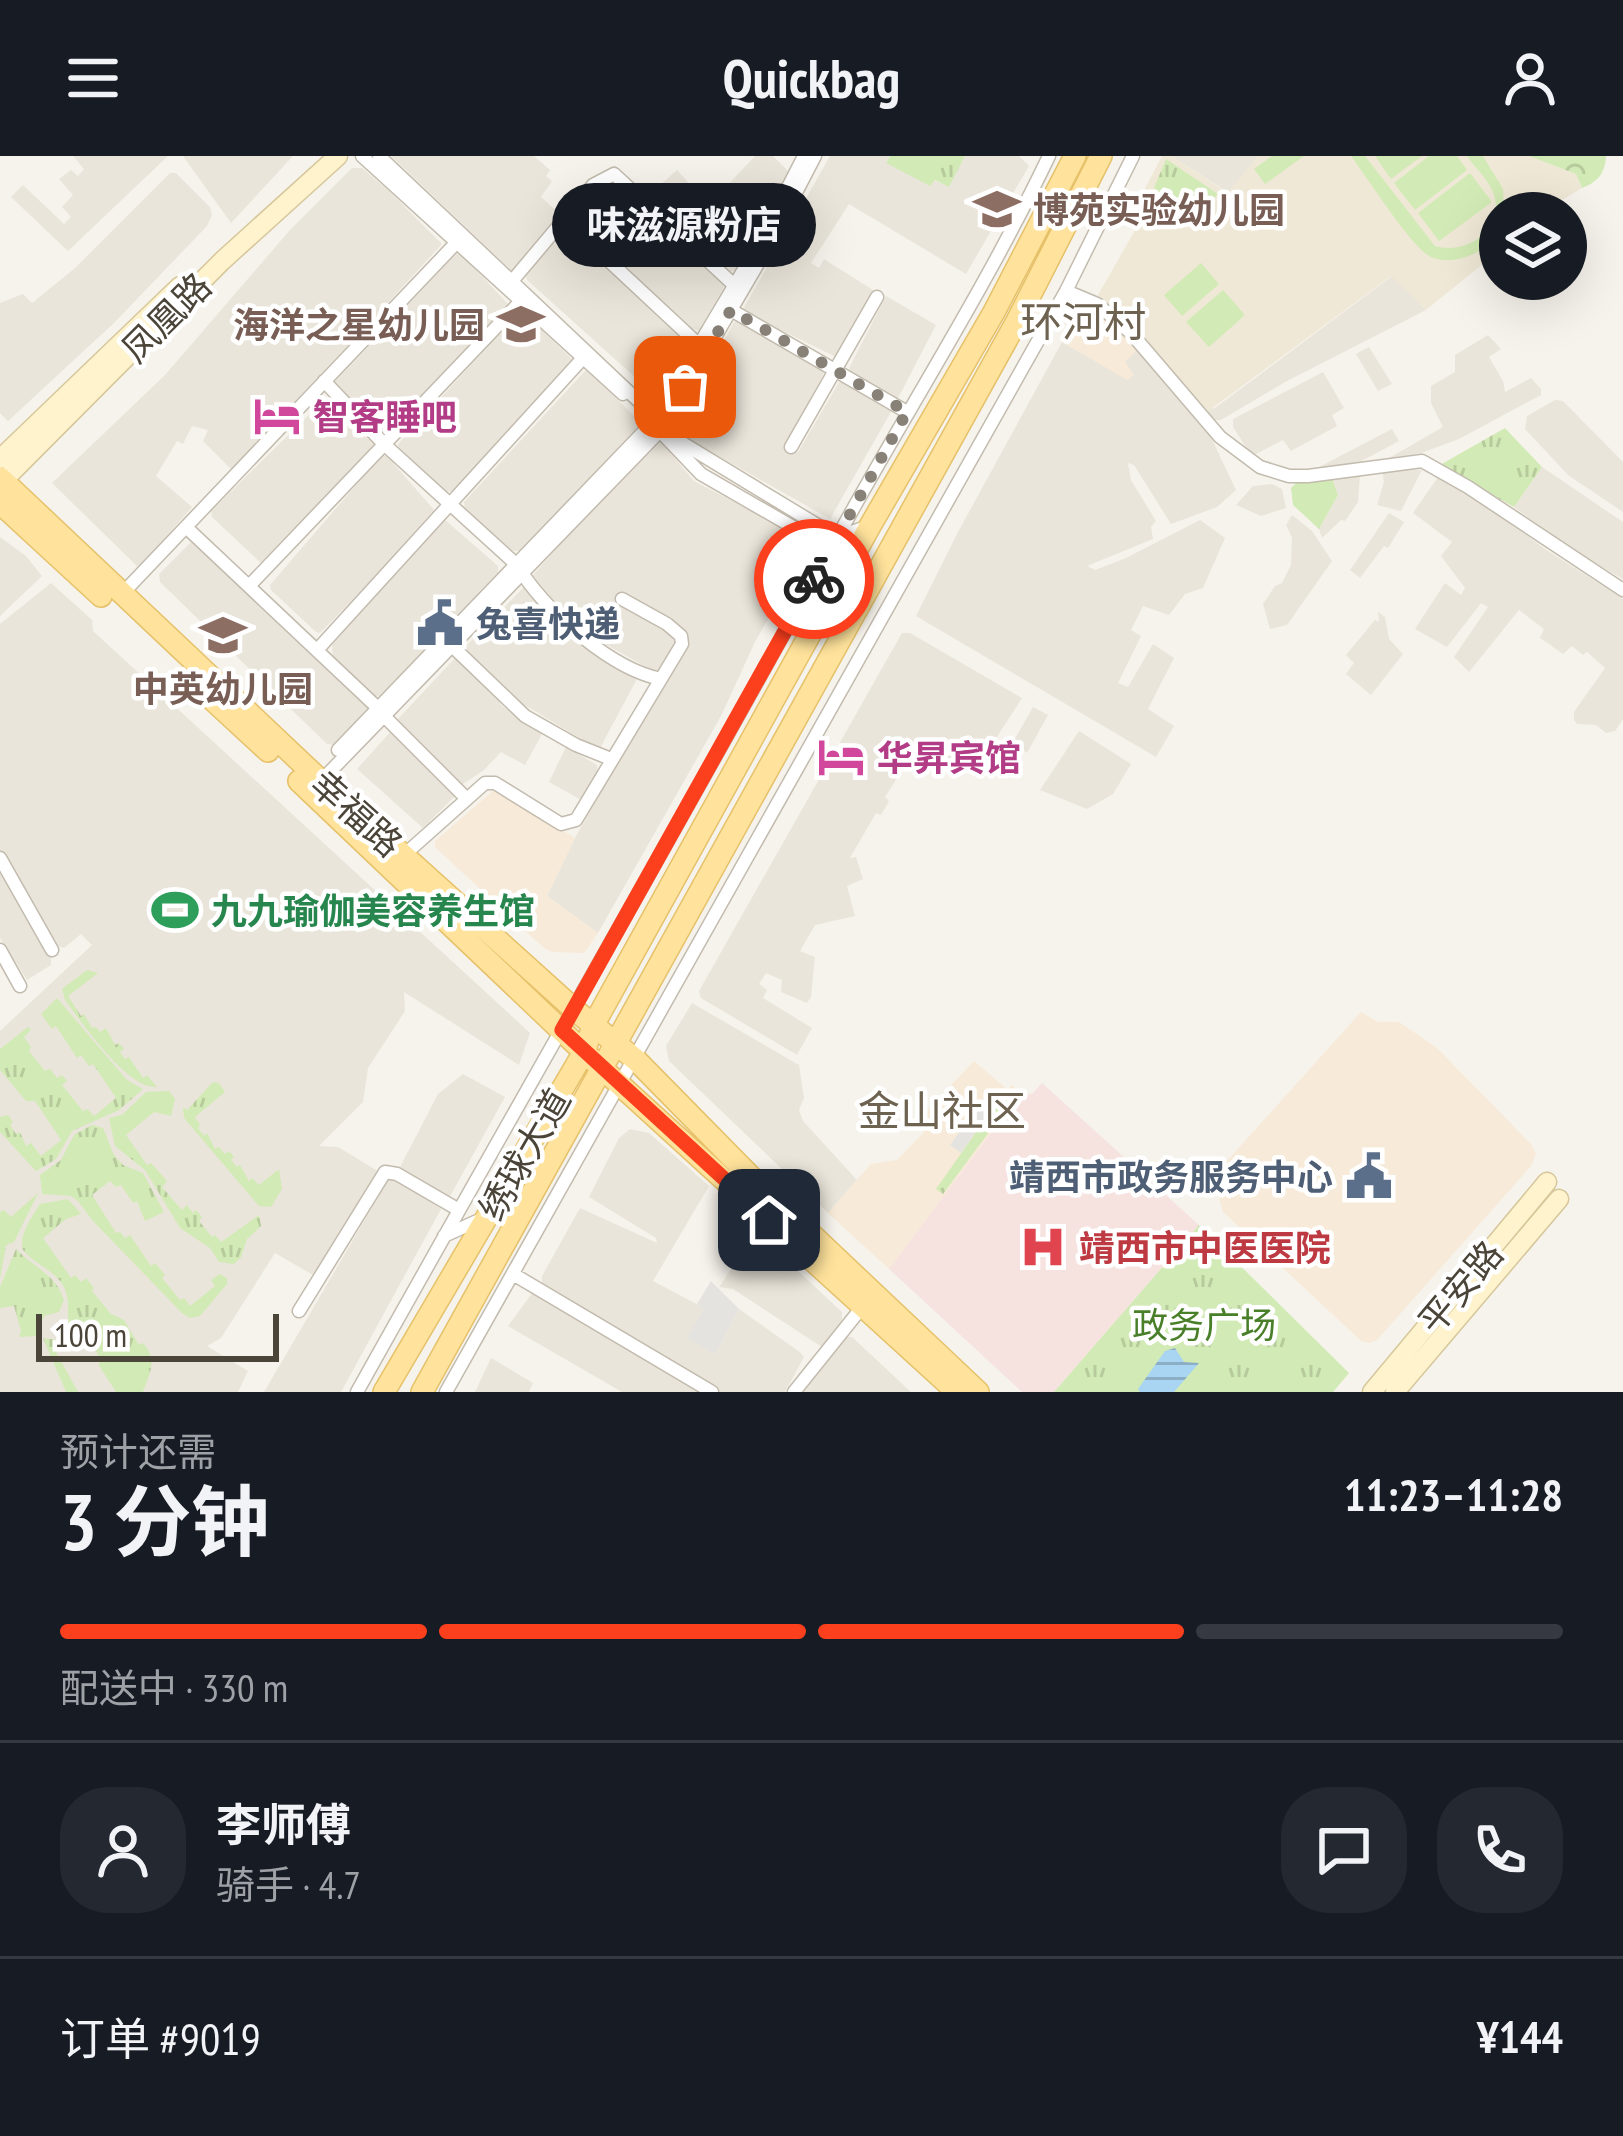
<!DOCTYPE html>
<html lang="zh">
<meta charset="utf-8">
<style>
:root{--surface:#171b24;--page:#242831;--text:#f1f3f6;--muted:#9ea1a6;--line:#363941;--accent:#fc3f1d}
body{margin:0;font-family:"PT Sans Narrow","Noto Sans SC",sans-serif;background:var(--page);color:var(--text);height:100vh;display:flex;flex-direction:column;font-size:45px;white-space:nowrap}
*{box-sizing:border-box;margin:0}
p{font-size:39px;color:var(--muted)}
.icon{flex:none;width:66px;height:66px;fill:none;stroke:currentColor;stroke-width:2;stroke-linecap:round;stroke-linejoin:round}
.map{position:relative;height:1236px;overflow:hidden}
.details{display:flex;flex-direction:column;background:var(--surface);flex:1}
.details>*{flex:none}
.tools{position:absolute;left:1479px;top:36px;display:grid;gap:24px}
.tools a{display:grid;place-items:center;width:108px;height:108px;border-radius:50%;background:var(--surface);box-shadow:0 12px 48px #0002;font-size:60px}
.scale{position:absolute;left:36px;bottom:30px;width:243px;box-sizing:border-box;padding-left:12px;border:6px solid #4b4439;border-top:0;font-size:33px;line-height:42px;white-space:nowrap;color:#4b4439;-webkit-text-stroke:9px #fff;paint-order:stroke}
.pin{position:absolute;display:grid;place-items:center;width:102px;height:102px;color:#fff;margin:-51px;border-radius:24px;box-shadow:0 6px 18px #0006}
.courier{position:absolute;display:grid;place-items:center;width:120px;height:120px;margin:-60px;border:9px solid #fc3f1d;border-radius:50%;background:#fff;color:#222;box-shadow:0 3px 15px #0007}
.bubble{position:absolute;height:84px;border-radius:42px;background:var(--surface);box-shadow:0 12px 48px #0002;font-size:39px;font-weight:700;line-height:84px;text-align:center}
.headline em{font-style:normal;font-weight:700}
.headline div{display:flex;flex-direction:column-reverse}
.headline{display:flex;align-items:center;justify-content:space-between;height:204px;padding:0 60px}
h1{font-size:78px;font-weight:700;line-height:90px}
.bar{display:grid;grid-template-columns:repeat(4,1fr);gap:18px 12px;align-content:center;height:144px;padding:0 60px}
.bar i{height:15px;border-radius:9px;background:var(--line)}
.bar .on{background:var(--accent)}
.bar p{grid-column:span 4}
.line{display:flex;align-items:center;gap:30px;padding:0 60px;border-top:3px solid var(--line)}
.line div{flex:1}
.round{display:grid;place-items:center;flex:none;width:126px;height:126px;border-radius:48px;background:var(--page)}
header{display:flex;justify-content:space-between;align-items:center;height:156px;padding:0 60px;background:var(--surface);font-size:54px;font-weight:700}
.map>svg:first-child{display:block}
.residential{fill:#eae5da}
.commercial{fill:#f7ead8}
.education{fill:#efe8d6}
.medical{fill:#f6e3e0}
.grass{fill:url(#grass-tufts)}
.forest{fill:url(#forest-crowns)}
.pitch{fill:#d2eab5}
.parking{fill:#e5e3e0}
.water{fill:url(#water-rules)}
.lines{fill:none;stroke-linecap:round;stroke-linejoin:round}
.street-casing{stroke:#c2bbae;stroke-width:15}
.secondary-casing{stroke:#d6c79b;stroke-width:21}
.primary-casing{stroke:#e6c16a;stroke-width:24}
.street{stroke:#fff;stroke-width:12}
.secondary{stroke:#fff3cd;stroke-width:18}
.primary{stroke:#ffe39c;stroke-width:21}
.done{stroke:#878178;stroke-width:12;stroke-dasharray:0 21.6}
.route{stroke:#fc3f1d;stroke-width:15}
.labels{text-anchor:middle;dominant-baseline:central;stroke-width:9;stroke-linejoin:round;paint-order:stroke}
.education-label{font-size:36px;font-weight:bold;fill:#785e54;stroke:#fff;text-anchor:start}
.street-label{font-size:36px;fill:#4b4439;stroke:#fff}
.hotel-label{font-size:36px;font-weight:bold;fill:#b23c85;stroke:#fff;text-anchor:start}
.service-label{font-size:36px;font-weight:bold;fill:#4e5e75;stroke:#fff;text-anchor:start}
.leisure-label{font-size:36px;font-weight:bold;fill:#27864d;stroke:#fff;text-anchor:start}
.health-label{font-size:36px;font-weight:bold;fill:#be3a42;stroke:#fff;text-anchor:start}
.park-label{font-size:36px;fill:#4a7f2a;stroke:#fff}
.quarter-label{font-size:42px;fill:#6e6250;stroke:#fff}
</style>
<header><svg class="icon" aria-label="menu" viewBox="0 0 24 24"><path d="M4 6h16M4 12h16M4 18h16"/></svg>Quickbag<svg class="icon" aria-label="person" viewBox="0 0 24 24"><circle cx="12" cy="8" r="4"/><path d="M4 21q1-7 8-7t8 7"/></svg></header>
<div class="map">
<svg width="1623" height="1236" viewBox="0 0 1623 1236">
<defs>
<pattern id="grass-tufts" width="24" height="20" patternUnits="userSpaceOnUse" patternTransform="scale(3)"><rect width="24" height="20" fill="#d2eab5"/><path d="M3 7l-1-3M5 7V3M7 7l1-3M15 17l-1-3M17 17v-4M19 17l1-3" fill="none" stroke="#b6ca9c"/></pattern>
<pattern id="forest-crowns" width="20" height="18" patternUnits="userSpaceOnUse" patternTransform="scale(3)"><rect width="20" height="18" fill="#d2eab5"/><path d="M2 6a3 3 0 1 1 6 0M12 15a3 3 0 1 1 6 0" fill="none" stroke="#b6ca9c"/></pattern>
<pattern id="water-rules" width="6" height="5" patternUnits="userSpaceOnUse" patternTransform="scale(3)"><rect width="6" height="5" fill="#a9d4f2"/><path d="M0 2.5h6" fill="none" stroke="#8caec5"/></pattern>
</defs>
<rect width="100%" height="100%" fill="#f6f3ec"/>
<!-- residential -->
<path class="residential" d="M73,0H168L68,95L11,41L23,29L64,68L71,61L62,51L73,39L59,23L71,14L78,20L84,13Z
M183,0H293L231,67Z
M391,0H534L550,14L546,20L552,25L541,41L560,58L512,115Z
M755,0H773L790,17L771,44L756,85L735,114L728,117L648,40L677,14L709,49Z
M830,0H890L886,6L949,30L965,0H1019L1029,10L966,118L849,48L811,107L819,112L824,103L873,134L836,201L742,155Z
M1171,0H1258L1229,37Z
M352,12H362L390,36L442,88L233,315L203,285L208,274L192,270L183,288L177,285L156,320L192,351L139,412L52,327L165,219L290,74Z
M170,17H176L210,51L212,59L207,70L114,167L8,265L0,257V147L23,138L32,147L74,113Z
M614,24L726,127L699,174L691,173L628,117L578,68V63Z
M568,77L691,187L679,214L656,240L527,124L526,118L561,78Z
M456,98L462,99L509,149L428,232L412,255L391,274H381L334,227Z
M1392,120L1426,154L1287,225L1221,264H1213L1203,254L1215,252Z
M886,140L936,169L897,244L851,217L849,212Z
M524,157L574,205L454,336L446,335L399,295L398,288L518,158Z
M739,165L767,183H776L825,215L785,291L789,298L798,296L841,223L892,254L830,363L678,277L676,272L734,166Z
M1488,179L1501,193L1489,201L1503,225L1505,236L1531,222L1541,233V239L1459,283L1421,297L1389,302L1443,271L1431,247V230L1455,216V199Z
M1062,186L1127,223L1124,206L1140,191L1206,271L1236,334L1217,351L1171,368L1134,309L1128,307L1131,324L1156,365L1151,371L1153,383L1087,410L1095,414L1126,402L1200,364L1225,382L1203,432L1185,438L1169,459L1143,450L1131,474L1141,480L1118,527L1128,531L1153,488L1174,502L1148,553L1174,570L1156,601L916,460L958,376Z
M1369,191L1392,228L1378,235L1356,198Z
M585,215H589L641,267L531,385L520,395H513L465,353L464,346Z
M1323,216L1344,252L1332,259L1337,270L1291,295L1283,284L1254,299L1249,296L1233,271V263Z
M327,241L376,286L375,291L261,407L212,361L211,355Z
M1555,244L1563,245L1623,306V356L1568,319L1525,273L1527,260Z
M1392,273L1399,285L1358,307L1319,311Z
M661,286L694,325L799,380L807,394L755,486L721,560L598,777L547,740L575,682L684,486L623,437L617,438L618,447L679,484L660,516H655L589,479L557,452L533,419L597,347Z
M381,300H387L434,354L369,427L320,477L316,476L271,434L270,429Z
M1542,311L1623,366V423L1564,389L1514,351Z
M1396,313L1422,314L1401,355L1377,349L1384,326L1382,315Z
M1360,319L1358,346L1345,365L1341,364L1322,382L1319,373L1338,339L1332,322Z
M1438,321L1482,346L1545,393L1623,443V563L1615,575L1606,577L1596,569L1577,568L1574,564V556L1605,512L1587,496L1583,499L1572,490L1563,498L1549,488L1540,482L1544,473L1519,454L1469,516L1454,501L1488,451L1481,447L1447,491L1415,473L1445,427L1461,439L1465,432L1441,400L1452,386L1413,357Z
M1272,328L1282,333L1286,352L1261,360L1236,349L1253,330Z
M1389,357L1404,366L1388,392L1384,390L1360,422L1350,414Z
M1292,359L1312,375L1332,405L1287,469L1270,473L1263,448L1275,430L1282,427L1291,409L1292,382L1286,369Z
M444,363L498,410V416L381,540H375L333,500L332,489Z
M0,381L26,400L42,420L0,460Z
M191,386L370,551L335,589L327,588L160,426L159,418Z
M51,427L92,464L93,475L530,877L519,909L404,836L405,855L368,912L363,946L319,990L338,991L378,1015L377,1020L313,1119L275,1097L221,1182L207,1190L248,1215L238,1236H0V875L92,789L81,778L64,792L56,789L0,696V468Z
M524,431L566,474L638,521L599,594L502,535L462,494Z
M1378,456L1385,461L1389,483L1403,498L1371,539L1346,518L1354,507L1346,499L1375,464L1379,466Z
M902,477H910L1022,542L982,604L968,597L962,607L951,604L947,613L905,597L892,619L897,622L885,641L889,645L881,659L876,657L850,702L856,701L863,723L847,730L855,760L815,769L800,795L815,801L811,841L807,847L781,836L782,824L766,817L759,828L767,834L763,842L812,872L797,899L701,842L699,835Z
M456,501L495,537L502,550L542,578L525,609L501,596L484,614L460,630L397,564Z
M1033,551L1048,559L1027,597L1013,586Z
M392,574L456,639L423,672L357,613Z
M1079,575L1131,608L1113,638L1087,653L1040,634Z
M566,591L597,609L598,617L583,645L549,626Z
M0,710L51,801V809L27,824L0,782Z
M692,847L799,909L804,942L799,954L803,965L857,1024L828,1057L669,905L666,890Z
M463,918L505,941L449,1042L399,1013L438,938Z
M630,973L649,977L709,1030L653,1125L704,1152L715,1197L739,1153L801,1197L804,1201L785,1236H718L542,1128V1120L580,1052L657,1087L656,1082L589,1041L619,982Z
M391,1019L441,1053L341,1236H264Z
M756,1076L842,1156V1165L825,1193L733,1133L719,1131Z
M533,1136L706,1236H622L508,1170Z
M843,1181H852L911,1236H803Z
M491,1202L533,1227L529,1236H475Z"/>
<!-- commercial -->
<path class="commercial" d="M1089,152L1100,156L1140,191L1125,206L1134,219L1127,224L1062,186L1077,160Z
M494,634L575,682L547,740L598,777L584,797L552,796L544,792L435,691V685Z
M1361,856L1378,866H1399L1437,892L1531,988L1536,998L1531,1010L1377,1184L1369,1187L1361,1185L1223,1056L1214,1024L1218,1015Z
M974,905L1008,934L1012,929L1021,937L889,1113L828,1057L871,1008L897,1004L924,976L917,965Z"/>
<!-- education -->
<path class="education" d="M1162,0H1171L1228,37L1258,0H1529L1576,18L1582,32L1541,57H1500V94L1426,154L1391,120L1207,256L1098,139L1138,69L1141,40Z"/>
<!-- medical -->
<path class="medical" d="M1042,927L1199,1069L1054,1236H1022L889,1113L1021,937L1032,938Z"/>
<!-- grass -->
<path class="grass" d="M890,0H965L949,31L935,24L930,30L886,7Z
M1272,0H1304L1265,28L1254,13Z
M1166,3L1218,38L1197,61L1154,32Z
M1505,272L1542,311L1514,351L1440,309Z
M1332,322L1338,339L1319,373L1293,349L1291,332L1297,326Z
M87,814L98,817L68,840L81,860L84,858L92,872L96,871L100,876L106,872L115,889L119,887L124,893L120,896L125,903L129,901L143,922L147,919L157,931C127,933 83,868 65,844L62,833Z
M57,842L127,924L143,933L119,954L72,975L56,1003L36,1015L0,976V961L8,959L13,966L10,969L16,978L20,976L26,990L31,987L41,1000L61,984L35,945H26L0,914V893L28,871L31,874L24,881L31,891L29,895L45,915L50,913L57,922L62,919L67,925L62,929L83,955L87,953L94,960L116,942L93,908L89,910L81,899L77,902L56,870L52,873L41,858Z
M213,926L219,927L225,936L195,961L200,969L198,972L204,980L207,977L215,993L219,991L225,998L229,995L234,1001L231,1004L237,1011L240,1009L249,1025L252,1022L259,1029L279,1013L282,1033L271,1051L259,1050L184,962L183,951L187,954Z
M1013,933L1018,937L943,1038L936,1033L1003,938L1008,940Z
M169,935L175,943L171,960L154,956L126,979L147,1009L151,1007L167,1025L162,1031L182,1054L187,1049L193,1057L196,1054L202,1061L199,1065L212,1081L215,1079L221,1086L259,1059L261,1070L247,1083L241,1101L234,1108L219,1106L210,1092L180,1072L145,1014L115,990L109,962L122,959L146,936Z
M92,969L103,972L114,999L123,1009L143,1017L164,1056L145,1065L137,1045L133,1047L121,1029L116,1031L110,1025L92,1039L116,1077L120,1076L125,1082L130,1079L151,1110L155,1107L165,1119L162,1122L180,1144L184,1142L190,1150L215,1130L211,1124L220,1118L227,1122V1128L200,1160L190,1162L182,1157L92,1064L78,1045L71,1040L42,1038L40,1019L61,1004L74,979Z
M38,1037L14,1086L6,1089L0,1123V1056L4,1054L11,1061Z
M68,1043L81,1058L66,1063L43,1082L71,1122L75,1119L81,1126L86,1122L94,1132L92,1135L111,1158L124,1164L139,1189L143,1187C158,1204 150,1216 143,1236H116L98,1208L101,1206L89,1179L85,1180L81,1173L67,1180C71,1169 67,1163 68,1152C69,1117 41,1115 23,1094C18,1079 32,1061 40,1048Z
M1199,1069L1349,1217L1333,1236H1054Z
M16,1093C33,1111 56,1118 64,1144L59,1156L44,1160L36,1180L19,1181L21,1175L14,1150L0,1152V1131Z
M43,1182L57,1184L56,1196L78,1236H66Z"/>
<!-- forest -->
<path class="forest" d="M1529,0H1606V2C1604,19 1597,26 1582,32L1576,18Z"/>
<!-- pitch -->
<path class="pitch" d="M1351,0H1365L1435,90C1465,99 1505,75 1494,39C1490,25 1475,12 1467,0H1483L1503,33L1504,57H1500C1500,74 1494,86 1479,95C1464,104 1439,109 1425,97C1406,82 1368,23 1351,0Z
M1375,0H1422L1391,23Z
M1429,0H1457L1467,14L1415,54L1394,27Z
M1470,17L1492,46L1439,85L1418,57Z
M1201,107L1219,128L1182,160L1164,139Z
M1223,134L1245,159L1209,191L1186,166Z"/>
<!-- parking -->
<path class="parking" d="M984,943L994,950L961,997L950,989Z
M711,1125L739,1153L715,1198L687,1182L704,1153L697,1148Z"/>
<!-- water -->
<path class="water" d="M1175,1192L1184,1206L1199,1207L1174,1236H1140L1138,1233L1165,1195Z"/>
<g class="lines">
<defs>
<path id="street" d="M362,0L623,238
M379,0L684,288L837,381L866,371
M564,63L698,188
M513,124L593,29L614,18L733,128
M1066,135L1097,148L1131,177L1220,281L1260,311L1289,320H1308L1422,305L1468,331L1623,434
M731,154L907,256
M324,225L385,289L517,409
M658,273L701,318L831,393
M791,291L877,141
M187,372L380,554
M522,417C550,458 611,513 661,523
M249,430L522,144
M121,439L458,85
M451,489L525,560L576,589L611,603
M318,493L583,202
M385,561L465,641
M338,594L653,266L759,88L804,0
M321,625L660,275L766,94L815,0
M404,699L485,627H495L561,668L576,664L682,488L681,480L667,468L622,443
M0,702L52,794
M0,794L20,830
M444,1080L486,1061
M513,1118L712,1236
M299,1155L385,1016L397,1018L459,1054
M357,1236C515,953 677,673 833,389C904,259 985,134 1049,0
M446,1236L1066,135L1133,0
M794,1236L863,1150"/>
<path id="secondary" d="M0,303L180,130
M0,328L222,105L338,0
M1372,1236L1547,1026
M1395,1236L1559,1043"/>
<path id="primary" d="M0,322L321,625L576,855L636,904L757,1027L978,1236
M0,347L101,440
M203,535L268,595
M299,625L584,896L957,1236
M384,1236L584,896L594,868L870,370L994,156L1075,0
M422,1236L1017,165L1101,0"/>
</defs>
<!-- street casing -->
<use href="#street" class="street-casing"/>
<!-- secondary casing -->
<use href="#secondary" class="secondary-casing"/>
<!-- primary casing -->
<use href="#primary" class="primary-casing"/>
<!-- street -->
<use href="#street" class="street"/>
<!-- secondary -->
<use href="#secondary" class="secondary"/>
<!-- primary -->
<use href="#primary" class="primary"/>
</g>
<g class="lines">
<!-- done -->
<path class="done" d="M685,231L731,154L907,256L814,423"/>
<!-- route -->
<path class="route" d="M769,1064L562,874L814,423"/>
</g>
<!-- icons -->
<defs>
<symbol id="school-bare" viewBox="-9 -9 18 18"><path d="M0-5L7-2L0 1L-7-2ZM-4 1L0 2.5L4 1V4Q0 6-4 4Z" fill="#8d6e63" stroke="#fff" stroke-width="2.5" paint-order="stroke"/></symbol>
<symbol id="hotel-bare" viewBox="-9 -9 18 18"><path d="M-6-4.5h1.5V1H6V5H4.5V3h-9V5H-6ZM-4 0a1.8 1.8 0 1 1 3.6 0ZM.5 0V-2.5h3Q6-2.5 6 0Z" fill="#d1479c" stroke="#fff" stroke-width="2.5" paint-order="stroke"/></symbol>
<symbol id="civic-bare" viewBox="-9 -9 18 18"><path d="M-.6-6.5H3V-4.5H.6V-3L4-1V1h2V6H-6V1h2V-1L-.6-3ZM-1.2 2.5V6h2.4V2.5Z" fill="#5c6f8a" stroke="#fff" stroke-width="2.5" paint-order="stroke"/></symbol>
<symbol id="stadium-bare" viewBox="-9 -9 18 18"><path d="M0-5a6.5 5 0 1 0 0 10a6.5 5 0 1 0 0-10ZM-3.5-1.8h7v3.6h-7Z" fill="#2e9e5b" stroke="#fff" stroke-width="2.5" paint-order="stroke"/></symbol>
<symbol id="hospital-bare" viewBox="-9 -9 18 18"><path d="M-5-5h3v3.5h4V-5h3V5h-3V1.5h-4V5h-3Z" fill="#e0444e" stroke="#fff" stroke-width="2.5" paint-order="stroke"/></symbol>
</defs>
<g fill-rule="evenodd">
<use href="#school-bare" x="964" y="20" width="66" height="66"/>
<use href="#school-bare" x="488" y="135" width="66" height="66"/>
<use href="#hotel-bare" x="244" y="227" width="66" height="66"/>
<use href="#civic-bare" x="407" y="434" width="66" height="66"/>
<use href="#school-bare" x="190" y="446" width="66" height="66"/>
<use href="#hotel-bare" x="808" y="568" width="66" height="66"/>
<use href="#stadium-bare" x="142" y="721" width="66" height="66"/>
<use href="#civic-bare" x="1336" y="987" width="66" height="66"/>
<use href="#hospital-bare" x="1010" y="1058" width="66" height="66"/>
</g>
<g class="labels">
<!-- education labels -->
<g class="education-label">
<text x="1033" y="53">博苑实验幼儿园</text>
<text x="485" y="168" text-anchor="end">海洋之星幼儿园</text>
<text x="223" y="532" text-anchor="middle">中英幼儿园</text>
</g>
<!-- street labels -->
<g class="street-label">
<text transform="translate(166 161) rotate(-45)">凤凰路</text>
<text transform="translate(357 657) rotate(42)">幸福路</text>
<text transform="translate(524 998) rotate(-60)">绣球大道</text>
<text transform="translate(1460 1131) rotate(-50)">平安路</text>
</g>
<!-- hotel labels -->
<g class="hotel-label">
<text x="313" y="260">智客睡吧</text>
<text x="877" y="601">华昇宾馆</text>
</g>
<!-- service labels -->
<g class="service-label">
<text x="476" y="467">兔喜快递</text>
<text x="1333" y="1020" text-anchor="end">靖西市政务服务中心</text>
</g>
<!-- leisure labels -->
<g class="leisure-label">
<text x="211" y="754">九九瑜伽美容养生馆</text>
</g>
<!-- health labels -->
<g class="health-label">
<text x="1079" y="1091">靖西市中医医院</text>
</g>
<!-- park labels -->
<g class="park-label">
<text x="1204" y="1168">政务广场</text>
</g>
<!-- quarter labels -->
<g class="quarter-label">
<text x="1083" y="165">环河村</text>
<text x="942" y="954">金山社区</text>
</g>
</g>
</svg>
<div class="tools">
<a><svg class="icon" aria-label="layers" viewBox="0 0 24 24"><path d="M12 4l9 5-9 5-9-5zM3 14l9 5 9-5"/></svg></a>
</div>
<div class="scale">100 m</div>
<div class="pin" style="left:685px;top:231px;background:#ea580c"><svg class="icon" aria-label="bag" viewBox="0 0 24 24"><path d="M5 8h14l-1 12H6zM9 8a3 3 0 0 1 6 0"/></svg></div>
<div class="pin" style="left:769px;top:1064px;background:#1f2937"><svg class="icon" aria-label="home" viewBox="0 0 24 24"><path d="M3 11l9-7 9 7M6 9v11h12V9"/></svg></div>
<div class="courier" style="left:814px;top:423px"><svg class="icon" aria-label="bike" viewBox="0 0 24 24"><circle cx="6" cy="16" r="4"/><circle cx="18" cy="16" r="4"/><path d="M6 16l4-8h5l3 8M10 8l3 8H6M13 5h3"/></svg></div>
<div class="bubble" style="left:552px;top:27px;width:264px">味滋源粉店</div>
</div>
<section class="details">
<div class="headline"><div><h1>3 分钟</h1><p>预计还需</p></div><em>11:23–11:28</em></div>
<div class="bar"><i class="on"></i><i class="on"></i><i class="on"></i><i></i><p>配送中 · 330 m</p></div>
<div class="line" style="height:216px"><a class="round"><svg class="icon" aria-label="person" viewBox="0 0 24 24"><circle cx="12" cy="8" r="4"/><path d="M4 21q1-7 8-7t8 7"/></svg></a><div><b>李师傅</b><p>骑手 · 4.7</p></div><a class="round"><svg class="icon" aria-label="chat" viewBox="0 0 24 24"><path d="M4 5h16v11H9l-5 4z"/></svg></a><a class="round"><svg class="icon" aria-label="phone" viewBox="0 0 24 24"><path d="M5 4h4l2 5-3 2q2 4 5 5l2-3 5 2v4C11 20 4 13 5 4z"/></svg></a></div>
<div class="line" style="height:156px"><div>订单 #9019</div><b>¥144</b></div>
</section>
